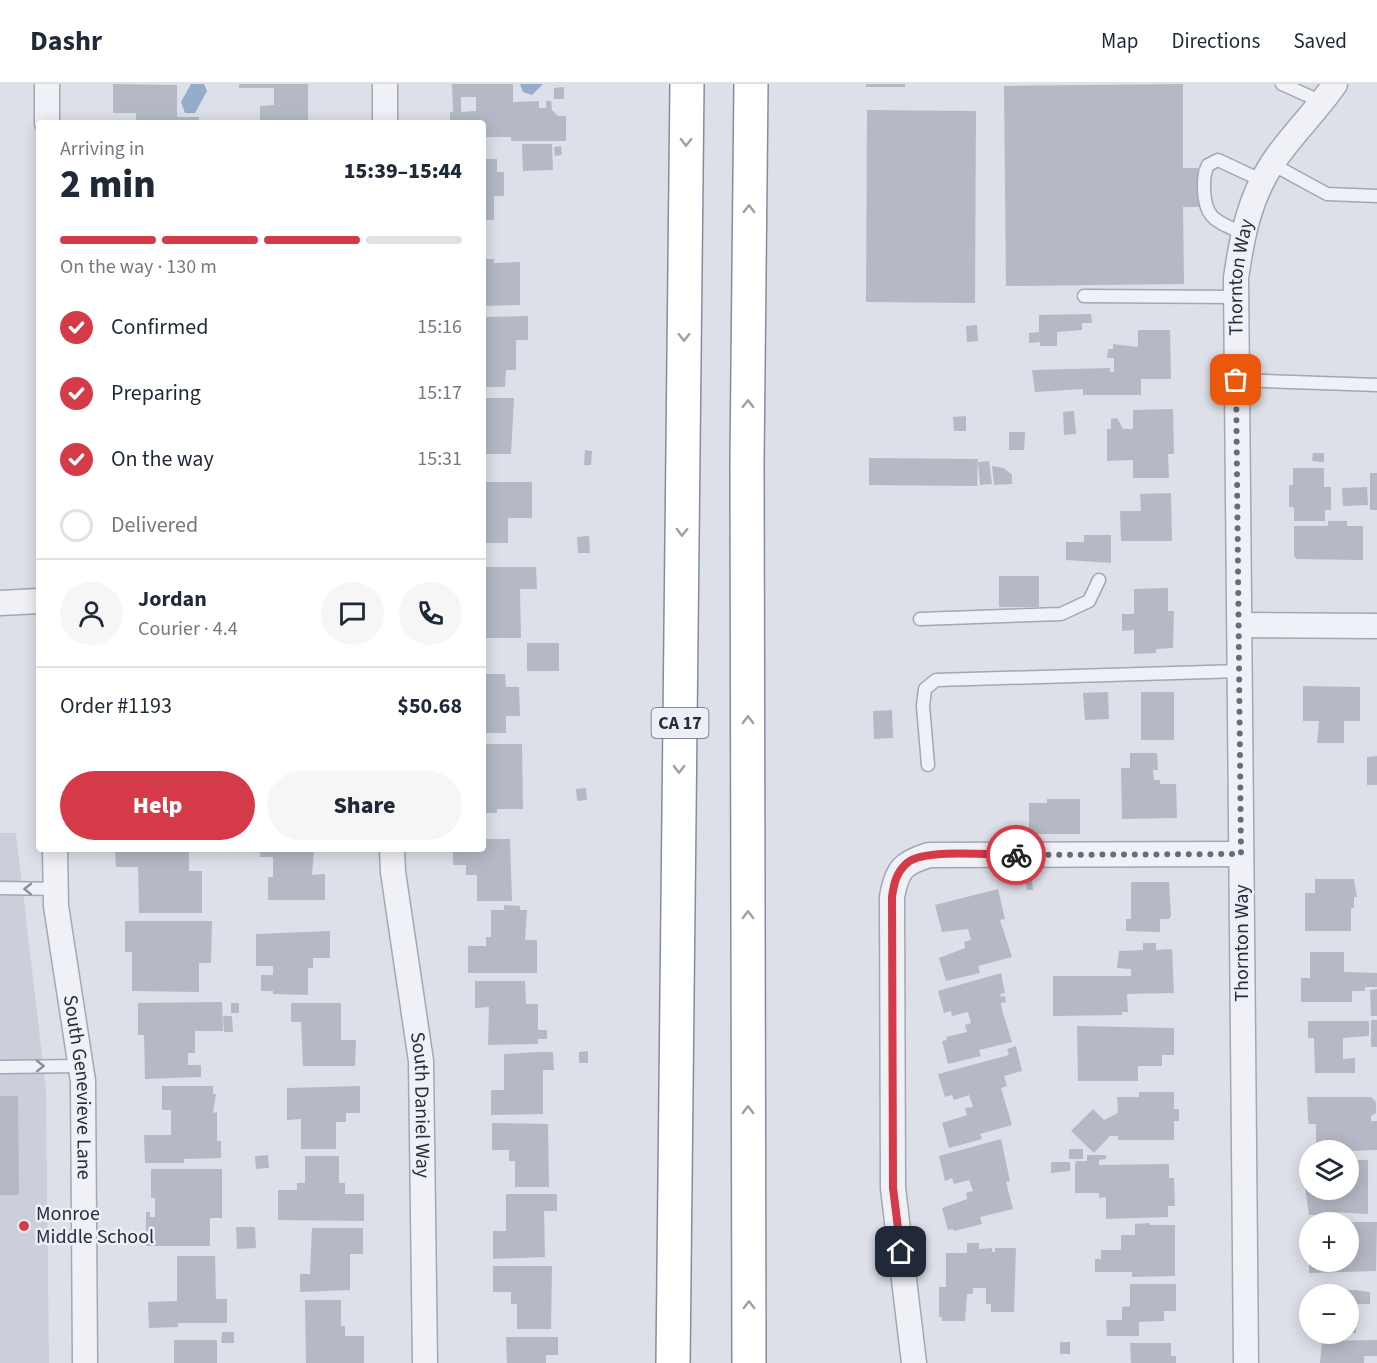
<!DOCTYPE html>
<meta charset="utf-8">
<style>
:root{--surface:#fff;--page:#f6f6f7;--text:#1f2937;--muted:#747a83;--line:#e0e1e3;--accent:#d43a47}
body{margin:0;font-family:"Source Sans 3",sans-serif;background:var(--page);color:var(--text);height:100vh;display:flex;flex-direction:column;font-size:22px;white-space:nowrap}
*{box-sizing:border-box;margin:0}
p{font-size:20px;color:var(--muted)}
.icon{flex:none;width:33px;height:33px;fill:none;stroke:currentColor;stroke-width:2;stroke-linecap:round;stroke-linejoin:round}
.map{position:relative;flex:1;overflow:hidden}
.details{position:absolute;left:36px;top:36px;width:450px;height:732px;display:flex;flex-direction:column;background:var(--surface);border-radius:6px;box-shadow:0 3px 15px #0003}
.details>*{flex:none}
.controls{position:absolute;left:1299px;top:1056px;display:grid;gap:12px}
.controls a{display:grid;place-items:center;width:60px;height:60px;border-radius:50%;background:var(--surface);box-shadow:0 3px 15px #0003;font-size:30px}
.pin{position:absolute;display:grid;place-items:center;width:51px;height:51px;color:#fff;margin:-26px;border-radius:12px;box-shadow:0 3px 9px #0006}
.courier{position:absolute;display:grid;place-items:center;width:60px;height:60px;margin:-30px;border:4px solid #d43a47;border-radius:50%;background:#fff;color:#222;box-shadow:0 2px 8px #0007}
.summary em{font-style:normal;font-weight:800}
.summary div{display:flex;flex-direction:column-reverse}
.summary{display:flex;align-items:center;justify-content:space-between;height:102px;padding:0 24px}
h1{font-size:39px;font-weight:800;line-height:45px}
.bar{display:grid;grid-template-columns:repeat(4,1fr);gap:9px 6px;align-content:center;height:72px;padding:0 24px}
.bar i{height:8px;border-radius:4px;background:var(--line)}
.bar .current{background:var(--accent)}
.bar p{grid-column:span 4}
.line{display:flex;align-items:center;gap:15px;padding:0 24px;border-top:2px solid var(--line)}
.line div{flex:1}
.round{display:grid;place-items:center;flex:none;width:63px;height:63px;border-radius:32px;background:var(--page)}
ol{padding:0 24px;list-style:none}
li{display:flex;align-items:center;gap:18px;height:66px}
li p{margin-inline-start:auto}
li .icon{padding:6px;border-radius:50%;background:var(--accent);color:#fff;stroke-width:4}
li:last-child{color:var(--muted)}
li i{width:33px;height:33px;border:3px solid var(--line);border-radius:50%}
.primary-button{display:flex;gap:12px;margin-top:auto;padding:12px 24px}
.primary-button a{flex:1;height:69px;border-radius:36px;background:var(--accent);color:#fff;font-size:24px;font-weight:800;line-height:69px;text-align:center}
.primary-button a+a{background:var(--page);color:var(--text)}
header{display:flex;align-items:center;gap:36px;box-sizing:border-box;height:84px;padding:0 30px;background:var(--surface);border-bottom:2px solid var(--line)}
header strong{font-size:28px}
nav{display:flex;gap:33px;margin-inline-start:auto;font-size:21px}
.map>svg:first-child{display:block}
.built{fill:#cbcfda}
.water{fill:#96acca}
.building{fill:#b4b9c5;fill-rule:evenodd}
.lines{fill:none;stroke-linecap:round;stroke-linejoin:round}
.service-casing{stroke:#a2a7b2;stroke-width:15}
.minor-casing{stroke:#a2a7b2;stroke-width:27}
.motorway-casing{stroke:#848d9f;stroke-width:36}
.service{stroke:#f0f1f6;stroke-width:12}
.minor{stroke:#f0f1f6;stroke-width:24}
.motorway{stroke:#fff;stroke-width:33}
.oneway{stroke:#9da0a9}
.oneway2{stroke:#8b8f9a}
.done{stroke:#666c7a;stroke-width:6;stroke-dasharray:0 10.8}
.route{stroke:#d43a47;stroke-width:8}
.poi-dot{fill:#d43a47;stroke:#eceff5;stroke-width:2}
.labels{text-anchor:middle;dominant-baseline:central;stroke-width:5;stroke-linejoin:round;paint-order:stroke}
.shield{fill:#eceff5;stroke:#616776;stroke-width:1.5}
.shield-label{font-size:18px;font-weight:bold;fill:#262d3f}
.street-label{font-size:20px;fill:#262d3f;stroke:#eceff5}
.poi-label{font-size:20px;fill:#262d3f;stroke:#eceff5;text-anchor:start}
</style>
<header>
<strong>Dashr</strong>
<nav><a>Map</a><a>Directions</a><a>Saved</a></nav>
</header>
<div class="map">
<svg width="1377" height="1279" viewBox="0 0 1377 1279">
<rect width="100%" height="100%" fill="#dde0e8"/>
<!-- built -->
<path class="built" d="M0,749H16L46,1005L49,1279H0Z"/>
<!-- water -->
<path class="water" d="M191,0H204L207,7L195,29H185L181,18Z
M520,0H543L532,11L523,8Z"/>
<!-- building -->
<path class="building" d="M113,0L177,1V33H199V39H136V29H113Z
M239,0H308V39H260V22L274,21V4H239Z
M452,0H513V18L539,17V24H546V17H551L552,26L558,32H566V57H511V53H483V39H450V28H453ZM461,13H476V27L461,28Z
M866,0H905V3H866Z
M1183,0V84H1198L1199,123H1183L1184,200L1006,202L1004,2Z
M564,3V15H554V4Z
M867,26L976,27L975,219L866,218Z
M522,60H552L553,86L523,87Z
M561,62L562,71L555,72L554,63Z
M483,75H497V88H504V112H494V136H483Z
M483,175H494V179L520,178V221L483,222Z
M1091,230L1092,239H1082V246L1057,248V262H1040V258L1029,259V249L1039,248V231Z
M528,232V256H516V286H506L505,303H483V233Z
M977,241L978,257L967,258L966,242Z
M1138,246H1170L1171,295H1141V311H1083V305L1035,308L1032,286L1110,284V288H1114V274H1107L1108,265H1113V260L1138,263Z
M483,314H514L511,370H483Z
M1173,325L1174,370H1168L1169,394H1133V376L1107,377V345H1111V335L1117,334L1123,345H1133V326Z
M1074,327L1076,350L1064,351L1063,328Z
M966,332V347H954L953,333Z
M1009,348H1025L1024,366H1009Z
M585,366L592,367L591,381H584Z
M1313,369H1324V378L1312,377Z
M869,374L978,375L977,402L869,401Z
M989,377L992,400L980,401L978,378Z
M992,382L1004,384L1012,391V400L994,401Z
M1293,384H1324V403H1331V426H1325V437H1294V423H1289V401H1293Z
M1370,389H1377V426H1370Z
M483,398H532V434H508V459H486L483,462Z
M1367,403L1368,421L1343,422L1342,404Z
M1171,409L1172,457H1121L1120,427H1141L1140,410Z
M1328,437H1347V442H1363V476L1297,475L1294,472V442H1328Z
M1084,451H1111V479L1066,476V458H1084Z
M589,452L590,469H578L577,453Z
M483,483H536L537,505H520L521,554H483Z
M999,492H1039V523H999Z
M1168,504V527H1174L1173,564L1156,565V569L1134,570V546L1122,547V530H1134V505Z
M527,559H559V587H527Z
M483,590H505L506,603H519L520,632H506V649H483Z
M1303,602L1360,603V637H1344V659H1317L1319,637H1303Z
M1108,608L1109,635L1085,636L1083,609Z
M1141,608H1174V656H1141Z
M892,626L893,654L874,655L873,627Z
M483,660H522L523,725H497V729H483Z
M1130,669H1157L1158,686H1153L1154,696H1160V700H1176L1177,734L1122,735L1121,684H1130Z
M1377,672V701H1367V673Z
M586,704L587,716L577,717L576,705Z
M1047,715H1080V750H1029V719H1047Z
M483,755H510L512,817H477V791H466V781H453V765H483Z
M115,765H189V787H202V829H139L138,783H116Z
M260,765H314L312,791L325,790V816H268V793H273V773H260Z
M1315,795H1354L1357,813H1354V824H1351V847H1305V809H1315Z
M1032,797L1033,806H1027L1026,798Z
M1131,798H1169L1171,832L1169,835H1160V848L1126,847V835H1131Z
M998,805L1005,835L1000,836L1012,873L978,882L980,889L946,897L939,874L965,864L964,858L971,856L968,845L942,848L935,821Z
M504,821L520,822V826H527L525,856H537V889H468V862H486V853H491V826H504Z
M125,837H212L211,879H199V908L132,907V868H125Z
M330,847V874H313V884H308V911L273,910V907H261V891H273V882H256V850Z
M1143,859H1156V866L1172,865L1174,909L1127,910L1128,928H1122V931L1053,932V892H1131V885L1117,884L1119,867L1143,866Z
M1310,868H1344V888L1377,889V903H1365V907H1352V918H1301V894H1310Z
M1001,889L1005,909L1000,910L1001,913L1005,912L1006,918L1001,919L1002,926L1012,958L979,966L981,972L948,980L942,957L947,956L946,953L967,948L965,941L971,939L968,928L952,932L951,927L944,929L938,907Z
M475,897H525L526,920H538V946H547V955H538V960L488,961L489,923L475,924Z
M1377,905V932H1371L1370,906Z
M222,918L223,947H195V969H188V981H201V993L145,995L144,951H138V919Z
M231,919H239V929H231Z
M291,919H341V956H356L355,982H303L301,938H291Z
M223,932H232L233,948H224Z
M1371,936H1377V963H1371Z
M1308,937H1369V952L1343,954V975L1355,974V989H1315L1314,954H1308Z
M1077,942L1174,944V971H1162V982H1138V997H1078Z
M1016,962L1022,987L1004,992L1007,1002L1001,1004L1012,1041L980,1050L982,1055L949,1064L942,1039L967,1031L965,1024L973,1023L969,1011L954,1016L952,1011L945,1013L938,990L1009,971L1007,965Z
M588,967V979H579V968Z
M538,968H553L554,986H543V1030L491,1031V1006H504V970Z
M162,1002H213V1010H216L213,1029L217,1028V1057H221V1074L184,1075V1079H145L144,1051H171V1026H162Z
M360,1002V1029H346V1038H336V1065H301V1035L287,1036V1004Z
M1139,1008H1174V1025H1179V1037H1174V1056H1118V1052H1110L1094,1069L1071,1047L1093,1025L1104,1036L1118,1029L1117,1013H1139Z
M0,1012H18L19,1111H0Z
M1307,1013H1371L1376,1018V1029L1371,1032V1037H1377V1066L1349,1067V1063L1345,1062L1316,1063V1040H1309L1308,1036Z
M492,1039L548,1040L549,1103H515V1077H509V1066H492Z
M1001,1055L1010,1097L1006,1098L1013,1125L980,1133L982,1140L954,1147L953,1145L948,1146L942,1124L967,1115L966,1109L973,1107L969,1096L954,1100L952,1094L945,1097L939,1072Z
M1069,1065H1083V1075H1069Z
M268,1071L269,1084L256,1085L255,1072Z
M1087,1071H1106V1075L1099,1076V1081L1169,1080V1094H1174L1175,1122H1168V1133L1106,1135V1113L1099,1114V1109H1075V1081L1076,1077H1087Z
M305,1072H339V1099H345V1110H364V1137L278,1136V1106H297V1099H305Z
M1348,1076H1368V1130L1333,1128V1131H1309L1303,1089H1310V1106H1348Z
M1051,1078H1070V1087L1051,1089Z
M151,1085H222V1134H210V1162H146V1128H150V1133H155V1114H151Z
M506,1110H557V1127H544L545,1173L493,1175V1147H506Z
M1348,1138H1377L1376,1187L1309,1189V1178H1348Z
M1150,1139V1141H1175V1192L1132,1193V1188H1095V1175H1101V1166H1121V1151H1135V1140Z
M236,1143H255L256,1164L237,1165Z
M312,1144H363V1170H350V1206L300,1208V1190H310Z
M967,1159H979V1165L992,1164V1168H995V1164H1016L1014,1228H991V1220H986V1204H973V1210H967L965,1237H942V1233H939V1203H946V1169H967Z
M177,1172H215L216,1215H227V1239H178V1243L149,1244L148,1218L177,1217Z
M493,1182H552L551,1245H517V1220H511V1208H493Z
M1130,1200H1176V1227H1164V1237L1139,1238V1252H1107L1106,1236H1122V1223L1130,1222Z
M1355,1206L1370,1208V1220H1355L1356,1249H1348V1210H1309V1207Z
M305,1216H341V1242H345V1252H364V1279H306Z
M222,1248H234V1259H221Z
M506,1253H558V1271H546V1279H507Z
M174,1256H217V1279H174Z
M1377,1256V1272H1364V1279H1320L1322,1257Z
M1060,1258H1070V1270H1060Z
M1130,1259H1171V1272H1176V1279H1131Z"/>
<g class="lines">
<defs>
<path id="service" d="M1282,0L1322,18
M1272,80L1327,110L1377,112
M1242,149C1217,137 1205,136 1204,105C1204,95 1204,89 1208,81L1218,76L1263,97
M1084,212L1236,213
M1236,296L1377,301
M920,535L1061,530L1089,517L1099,496
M928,681L923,622L925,605L936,596L1241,587
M0,804L56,805
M0,983L81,982"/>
<g id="minor">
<path d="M47,0V39"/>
<path d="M385,0V39"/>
<path d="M0,519L39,517"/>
<path d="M1240,541L1377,542"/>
<path id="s1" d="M55,765L56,822L83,997L85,1279"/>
<path id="s2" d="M392,765L393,788L421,977L425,1279"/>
<path d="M914,1279L893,1104L892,813C897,785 903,779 929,771L1241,770"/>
<path id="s3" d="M1246,1279L1236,194C1242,153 1249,115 1272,80C1290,52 1316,28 1335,0"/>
</g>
<path id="motorway" d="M673,1279L687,0
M749,1279L747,378L751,0"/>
</defs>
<!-- service casing -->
<use href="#service" class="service-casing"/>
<!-- minor casing -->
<use href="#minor" class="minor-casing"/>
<!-- motorway casing -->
<use href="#motorway" class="motorway-casing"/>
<!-- service -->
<use href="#service" class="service"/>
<!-- minor -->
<use href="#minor" class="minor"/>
<!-- motorway -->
<use href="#motorway" class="motorway"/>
</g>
<!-- one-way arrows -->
<defs><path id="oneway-chevron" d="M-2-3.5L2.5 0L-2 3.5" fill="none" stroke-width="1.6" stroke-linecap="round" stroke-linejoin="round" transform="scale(1.5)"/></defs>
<g class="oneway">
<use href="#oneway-chevron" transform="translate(686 58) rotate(91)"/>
<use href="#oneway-chevron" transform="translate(749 125) rotate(-89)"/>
<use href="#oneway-chevron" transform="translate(684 253) rotate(91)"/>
<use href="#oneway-chevron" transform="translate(748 320) rotate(-89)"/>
<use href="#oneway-chevron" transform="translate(682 448) rotate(91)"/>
<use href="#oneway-chevron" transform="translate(748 636) rotate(-90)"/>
<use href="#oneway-chevron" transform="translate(679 685) rotate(91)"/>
<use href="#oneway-chevron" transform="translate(748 831) rotate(-90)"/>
<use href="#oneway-chevron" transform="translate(748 1026) rotate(-90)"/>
<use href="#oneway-chevron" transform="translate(749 1221) rotate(-90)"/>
</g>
<g class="oneway2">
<use href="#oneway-chevron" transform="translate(28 805) rotate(-179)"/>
<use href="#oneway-chevron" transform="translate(40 982) rotate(-1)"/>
</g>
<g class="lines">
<!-- done -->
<path class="done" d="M1016,771L1241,770L1236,296"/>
<!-- route -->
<path class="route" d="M901,1168L893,1104L892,813C894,799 896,789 907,779C924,764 992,771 1016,771"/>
</g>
<!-- markers -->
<circle class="poi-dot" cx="24" cy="1142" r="6"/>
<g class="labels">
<!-- shield labels -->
<rect class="shield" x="651.5" y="624" width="57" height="30" rx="4.5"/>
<g class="shield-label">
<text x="680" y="639">CA 17</text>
</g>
<!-- street labels -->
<g class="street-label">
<text stroke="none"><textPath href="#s3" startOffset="1086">Thornton Way</textPath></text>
<text transform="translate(1242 859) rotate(-90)">Thornton Way</text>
<text stroke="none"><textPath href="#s1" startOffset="240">South Genevieve Lane</textPath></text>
<text stroke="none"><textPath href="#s2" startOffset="258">South Daniel Way</textPath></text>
</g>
<!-- poi labels -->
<g class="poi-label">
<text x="36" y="1130">Monroe<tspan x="36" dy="23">Middle School</tspan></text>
</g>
</g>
</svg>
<div class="controls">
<a><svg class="icon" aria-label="layers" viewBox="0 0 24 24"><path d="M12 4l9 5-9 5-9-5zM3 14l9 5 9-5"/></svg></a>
<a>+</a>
<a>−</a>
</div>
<div class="pin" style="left:1236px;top:296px;background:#ea580c"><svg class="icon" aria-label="bag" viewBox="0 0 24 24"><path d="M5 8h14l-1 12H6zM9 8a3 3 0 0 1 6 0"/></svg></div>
<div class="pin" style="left:901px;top:1168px;background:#1f2937"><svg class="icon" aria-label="home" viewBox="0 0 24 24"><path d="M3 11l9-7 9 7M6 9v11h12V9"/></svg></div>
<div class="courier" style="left:1016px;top:771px"><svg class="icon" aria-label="bike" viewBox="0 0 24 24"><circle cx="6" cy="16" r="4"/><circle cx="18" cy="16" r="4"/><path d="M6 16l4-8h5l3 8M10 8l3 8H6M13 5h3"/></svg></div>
<section class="details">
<div class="summary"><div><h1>2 min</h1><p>Arriving in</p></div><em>15:39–15:44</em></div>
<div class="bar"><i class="current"></i><i class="current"></i><i class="current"></i><i></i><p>On the way · 130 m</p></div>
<ol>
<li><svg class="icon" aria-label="check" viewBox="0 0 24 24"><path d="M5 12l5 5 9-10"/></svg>Confirmed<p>15:16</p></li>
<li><svg class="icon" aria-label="check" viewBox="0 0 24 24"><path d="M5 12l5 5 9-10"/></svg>Preparing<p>15:17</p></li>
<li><svg class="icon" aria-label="check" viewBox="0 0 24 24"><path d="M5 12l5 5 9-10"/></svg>On the way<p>15:31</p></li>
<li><i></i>Delivered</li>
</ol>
<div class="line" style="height:108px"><a class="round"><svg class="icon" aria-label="person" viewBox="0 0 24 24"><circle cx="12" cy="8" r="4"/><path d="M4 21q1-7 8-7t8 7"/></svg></a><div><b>Jordan</b><p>Courier · 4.4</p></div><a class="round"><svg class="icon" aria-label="chat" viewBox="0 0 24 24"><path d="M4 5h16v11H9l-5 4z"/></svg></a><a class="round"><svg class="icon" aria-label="phone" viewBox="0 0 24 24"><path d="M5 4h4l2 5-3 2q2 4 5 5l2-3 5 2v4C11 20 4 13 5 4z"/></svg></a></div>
<div class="line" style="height:78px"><div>Order #1193</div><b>$50.68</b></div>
<div class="primary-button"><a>Help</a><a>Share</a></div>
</section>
</div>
